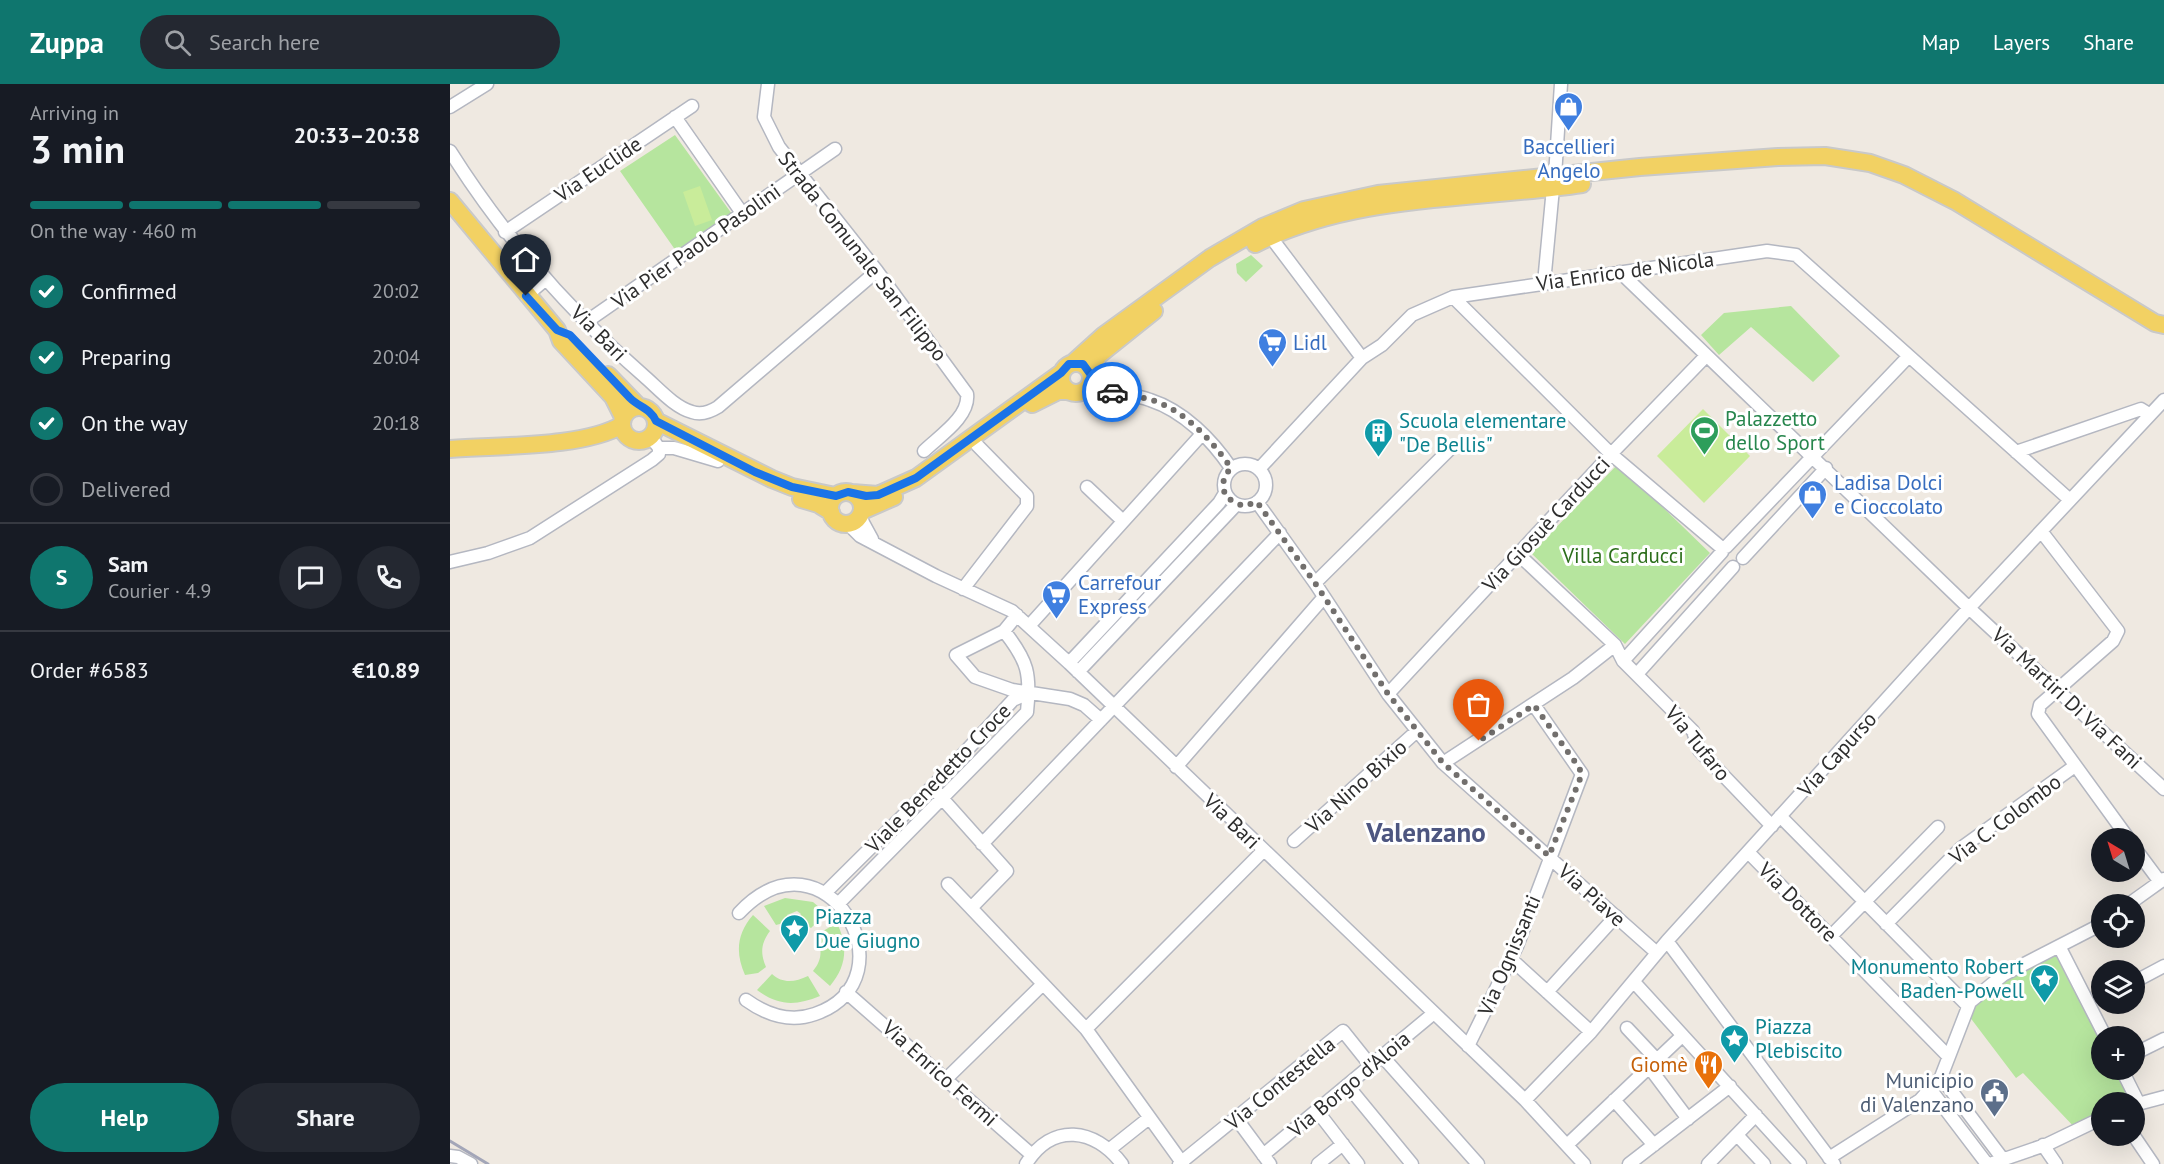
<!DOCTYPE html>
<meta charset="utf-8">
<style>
:root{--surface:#171b24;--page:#242831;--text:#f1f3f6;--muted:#9ea1a6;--line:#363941;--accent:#0f766e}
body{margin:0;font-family:"PT Sans",sans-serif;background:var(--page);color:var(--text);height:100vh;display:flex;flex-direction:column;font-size:22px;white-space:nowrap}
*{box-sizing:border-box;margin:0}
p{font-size:20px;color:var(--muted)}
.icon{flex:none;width:33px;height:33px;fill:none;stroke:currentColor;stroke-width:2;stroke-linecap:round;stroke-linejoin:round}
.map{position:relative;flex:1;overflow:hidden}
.side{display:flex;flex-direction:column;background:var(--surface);width:450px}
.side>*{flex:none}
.needle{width:39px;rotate:322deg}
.controls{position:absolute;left:1641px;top:744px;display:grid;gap:12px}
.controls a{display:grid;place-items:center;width:54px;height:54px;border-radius:50%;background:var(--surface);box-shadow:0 6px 24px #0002;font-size:30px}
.pin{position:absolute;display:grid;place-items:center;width:51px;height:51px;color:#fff;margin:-62px -26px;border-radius:50% 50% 50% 0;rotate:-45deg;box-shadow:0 0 6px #0007}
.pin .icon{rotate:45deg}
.courier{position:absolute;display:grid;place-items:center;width:60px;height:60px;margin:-30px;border:4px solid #1a73e8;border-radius:50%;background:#fff;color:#222;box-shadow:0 2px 8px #0007}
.summary em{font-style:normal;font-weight:700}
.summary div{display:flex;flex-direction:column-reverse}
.summary{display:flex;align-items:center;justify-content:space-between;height:102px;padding:0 30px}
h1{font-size:39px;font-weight:700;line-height:45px}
.bar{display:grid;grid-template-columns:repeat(4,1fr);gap:9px 6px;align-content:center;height:72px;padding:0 30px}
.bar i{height:8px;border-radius:4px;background:var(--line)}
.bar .selected{background:var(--accent)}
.bar p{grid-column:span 4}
.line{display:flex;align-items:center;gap:15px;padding:0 30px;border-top:2px solid var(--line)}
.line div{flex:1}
.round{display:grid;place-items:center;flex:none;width:63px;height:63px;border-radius:32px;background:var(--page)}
ol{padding:0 30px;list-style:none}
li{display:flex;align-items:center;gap:18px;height:66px}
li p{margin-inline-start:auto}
li .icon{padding:6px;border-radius:50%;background:var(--accent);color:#fff;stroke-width:4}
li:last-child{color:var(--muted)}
li i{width:33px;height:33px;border:3px solid var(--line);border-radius:50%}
.primary-button{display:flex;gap:12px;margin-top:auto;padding:12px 30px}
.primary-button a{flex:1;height:69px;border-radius:36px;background:var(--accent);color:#fff;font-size:24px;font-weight:700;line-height:69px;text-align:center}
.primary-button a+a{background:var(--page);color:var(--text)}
header{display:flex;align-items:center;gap:36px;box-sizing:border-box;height:84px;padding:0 30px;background:var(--accent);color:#fff}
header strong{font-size:28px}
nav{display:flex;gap:33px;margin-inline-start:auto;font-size:21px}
.search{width:420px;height:54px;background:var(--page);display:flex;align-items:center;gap:15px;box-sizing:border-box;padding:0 21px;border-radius:33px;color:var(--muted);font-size:22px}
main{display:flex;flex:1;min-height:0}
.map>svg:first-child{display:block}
.green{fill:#b6e59e}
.pitch{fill:#c9ec9a}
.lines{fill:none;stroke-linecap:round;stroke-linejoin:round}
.minor-casing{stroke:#b4b7c1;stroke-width:15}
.major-casing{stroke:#c9c9c9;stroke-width:20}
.minor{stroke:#fff;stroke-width:12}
.major{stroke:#f2d163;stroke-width:16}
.rail{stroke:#a3a6b8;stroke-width:3}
.done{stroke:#726f6d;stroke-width:6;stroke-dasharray:0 10.8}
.route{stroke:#1a73e8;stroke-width:8}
.labels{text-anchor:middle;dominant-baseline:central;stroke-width:6;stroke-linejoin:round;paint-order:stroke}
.shop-label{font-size:21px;fill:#366cbe;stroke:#fff;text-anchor:start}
.street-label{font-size:21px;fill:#2e2e2e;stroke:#fff}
.leisure-label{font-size:21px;fill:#27864d;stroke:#fff;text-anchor:start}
.culture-label{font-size:21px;fill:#0d838f;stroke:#fff;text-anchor:start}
.park-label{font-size:21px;fill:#2c6e1b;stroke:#fff}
.food-label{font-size:21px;fill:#c56008;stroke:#fff;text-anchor:end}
.service-label{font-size:21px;fill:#4e5e75;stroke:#fff;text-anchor:end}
.district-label{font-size:27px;font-weight:bold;fill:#4d5680;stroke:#fff}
</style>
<header>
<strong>Zuppa</strong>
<div class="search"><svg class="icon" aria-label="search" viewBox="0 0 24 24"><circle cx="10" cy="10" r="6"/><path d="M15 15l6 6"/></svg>Search here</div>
<nav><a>Map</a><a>Layers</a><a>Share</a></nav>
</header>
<main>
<section class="side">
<div class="summary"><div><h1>3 min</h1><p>Arriving in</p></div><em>20:33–20:38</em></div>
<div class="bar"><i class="selected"></i><i class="selected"></i><i class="selected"></i><i></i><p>On the way · 460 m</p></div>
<ol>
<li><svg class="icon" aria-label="check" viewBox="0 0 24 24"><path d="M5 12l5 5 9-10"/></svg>Confirmed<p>20:02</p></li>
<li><svg class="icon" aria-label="check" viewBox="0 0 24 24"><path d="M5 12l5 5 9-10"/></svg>Preparing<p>20:04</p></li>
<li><svg class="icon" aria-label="check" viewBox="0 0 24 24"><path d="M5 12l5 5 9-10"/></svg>On the way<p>20:18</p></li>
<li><i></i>Delivered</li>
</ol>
<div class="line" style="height:108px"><b class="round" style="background:var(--accent);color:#fff">S</b><div><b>Sam</b><p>Courier · 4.9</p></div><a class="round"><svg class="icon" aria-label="chat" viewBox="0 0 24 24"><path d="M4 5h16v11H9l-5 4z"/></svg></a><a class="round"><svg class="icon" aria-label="phone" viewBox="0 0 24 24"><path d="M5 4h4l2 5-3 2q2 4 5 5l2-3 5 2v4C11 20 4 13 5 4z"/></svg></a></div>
<div class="line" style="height:78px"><div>Order #6583</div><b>€10.89</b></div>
<div class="primary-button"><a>Help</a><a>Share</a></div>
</section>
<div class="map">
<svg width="1714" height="1080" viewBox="0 0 1714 1080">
<rect width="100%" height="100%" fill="#efe9e1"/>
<!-- green -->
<path class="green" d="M225,51L282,130L226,167L170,87Z
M801,171L813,182L796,198L787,189L786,180Z
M1341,222L1390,272L1363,298L1301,243L1269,271L1251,251L1274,229Z
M1168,380L1260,469L1175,560L1081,469Z
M335,814L363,818L376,829L361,844L347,836L351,830L347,827L337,831L341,837L326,841L314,822Z
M303,831L320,847C311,859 310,869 316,883L308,889L295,891C285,869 287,849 303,831Z
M387,839C398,862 397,882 380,902L363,887C373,875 372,864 366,851Z
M1609,862L1652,952V986H1672L1684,1018H1652L1651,1034L1627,1046L1573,989L1566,994L1519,932L1520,918Z
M322,890C333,900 345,898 358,892L370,912C346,922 328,922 307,906Z"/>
<!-- pitch -->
<path class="pitch" d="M250,102L262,136L245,142L233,108Z
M1253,325L1300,372L1254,419L1207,372Z"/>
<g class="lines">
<defs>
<path id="minor" d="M318,0L314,33L329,63L427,187L517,310C520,333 488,353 474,367
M0,23L37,0
M225,33L292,129
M0,67C53,151 118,226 194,292C208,304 224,323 242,328C251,331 260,328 268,323L427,187
M1105,92L1111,0
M55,148L242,22
M820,152L912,274
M1170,188L1519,524L1714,705
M1094,199L1103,104
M76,212L96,195
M1003,213L1161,370L1273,465
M136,238L385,65
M641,291L665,310
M631,309C654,311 678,308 700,316C734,327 762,356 781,384
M200,352L209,364
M209,364H224L268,377
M1566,368L1691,325L1699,330
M774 401a21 21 0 1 1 42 0a21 21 0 1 1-42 0Z
M809,385L912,274L932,261L962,231L1003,213L1317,167L1346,171L1620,416
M637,403L673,437
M807,418L865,499L938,610L993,679L1207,869
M410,433L422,455
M398,440L410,452L486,492L562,527L619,579L1075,1016L1134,1080
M1591,447L1668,547L1663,557L1590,621L1588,630L1678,754
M1276,463L1458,273
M1068,470L1165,561L1173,577L1243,647L1249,666L1322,742
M1293,474L1376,384
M0,478L38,469L80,454L202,376L209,370V364
M865,499L999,366
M513,505L577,422V412L527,361
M579,542L752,350
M554,547L506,571L525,593L562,606L620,615L634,621L651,636
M1173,577L1272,468
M619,579L769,419L775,409
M628,588L786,421
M1187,590L1283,483
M938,610L1161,370L1256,272
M993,679L1123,594L1165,561
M726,683L874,513
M482,703L557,787L521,824L636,945L733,1080
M1330,732L1518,922
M844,757L967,647
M532,760L830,449
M1684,763L1710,798
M1298,768L1498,972
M498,800L521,824
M375,809L492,693L563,616L579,609
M389,819L577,628C581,590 578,577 554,547L567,531
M1679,820L1714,795
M289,829C375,737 466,895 365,930C340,939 317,931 296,916
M1436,840L1511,764L1625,682
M1381,852L1488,743
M1217,857L1384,1080
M1609,862L1655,952
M1061,875L1141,948
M1184,898L1350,1080
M1684,898L1714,882
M396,908L582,1071
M1097,908L1166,832
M1177,944L1207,976
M636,945L813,767
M1018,962L1067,862L1132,690L1084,621
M1684,970L1714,955
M933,973L1028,1080
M1199,983L1238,1035
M1672,986L1689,1020
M1491,993L1552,1074
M495,996L593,900
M897,1001L962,1080
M1480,1005L1537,1080
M1075,1016L1141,948L1217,857L1519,524L1714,316
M1164,1016L1204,1061
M1684,1021L1714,1013
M868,1028L908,1080
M786,1034L820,1080
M1287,1051L1314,1080
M1684,1052L1703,1080
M1117,1061L1232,952
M1593,1061L1606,1080
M660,1065L699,1034
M813,1071L984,929
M0,1072L8,1073L21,1080
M1379,1074L1470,1016L1491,993L1520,918L1553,891L1652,840
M576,1080C602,1038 645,1044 672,1080
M729,1080L893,947L921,982
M868,1080L893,1060
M1179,1080L1280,1002
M1258,1080L1306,1031
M1540,1080L1598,1060L1652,1034"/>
<path id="major" d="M0,117L107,246L111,257L163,313L173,333
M805,160C905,109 1024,116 1132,100
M611 294a15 15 0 1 1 30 0a15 15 0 1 1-30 0Z
M623,279L654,251L760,174L813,143L854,126L928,110L1190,83L1328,73L1375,72L1420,79L1454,91L1505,117L1705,239L1714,241
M639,287L649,271L704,227
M158,291L189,323
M582,320L608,307H617
M172 340a17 17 0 1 1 34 0a17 17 0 1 1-34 0Z
M206,337L322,395L342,403L385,412
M0,365C47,361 133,364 172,341
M380 424a16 16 0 1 1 32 0a16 16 0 1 1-32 0Z
M402,409L428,411L466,394L611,289
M351,415L368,420L381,428
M412,427L444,413"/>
</defs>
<!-- minor casing -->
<use href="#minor" class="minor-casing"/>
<!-- major casing -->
<use href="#major" class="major-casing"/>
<!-- minor -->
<use href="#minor" class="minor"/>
<!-- major -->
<use href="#major" class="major"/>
<!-- rail -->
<path class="rail" d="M0,1057L38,1080"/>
</g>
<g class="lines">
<!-- done -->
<path class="done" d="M662,308C673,313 687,312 699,315C733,325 762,356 781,384C772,394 771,403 777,414L793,422L807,418L865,499L938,610L993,679L1099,772L1132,690L1128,682L1084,621L1029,657"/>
<!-- route -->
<path class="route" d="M76,212L107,246L120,251L180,314C189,323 201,325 206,337L305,388L342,403L386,412L398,408L416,412L428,411L466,394L611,289L619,280H633L641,291L662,308"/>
</g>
<!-- icons -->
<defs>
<symbol id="shop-pin" viewBox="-11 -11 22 30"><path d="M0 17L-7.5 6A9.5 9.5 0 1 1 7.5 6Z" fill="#3f7fe0" stroke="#fff"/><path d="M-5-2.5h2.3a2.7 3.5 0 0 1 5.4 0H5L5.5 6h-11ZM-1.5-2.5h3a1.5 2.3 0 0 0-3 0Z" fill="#fff"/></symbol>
<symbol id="supermarket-pin" viewBox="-11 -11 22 30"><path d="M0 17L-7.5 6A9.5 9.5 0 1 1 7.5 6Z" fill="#3f7fe0" stroke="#fff"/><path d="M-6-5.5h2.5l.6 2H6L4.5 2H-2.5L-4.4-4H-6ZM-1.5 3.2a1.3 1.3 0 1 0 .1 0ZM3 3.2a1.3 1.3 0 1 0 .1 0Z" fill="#fff"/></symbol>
<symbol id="stadium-pin" viewBox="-11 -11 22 30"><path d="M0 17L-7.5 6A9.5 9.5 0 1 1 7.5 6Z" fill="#2e9e5b" stroke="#fff"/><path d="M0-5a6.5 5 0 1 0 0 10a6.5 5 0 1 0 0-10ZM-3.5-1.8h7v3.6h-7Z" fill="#fff"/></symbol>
<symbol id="building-pin" viewBox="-11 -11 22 30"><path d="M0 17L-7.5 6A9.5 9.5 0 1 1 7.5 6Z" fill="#0f9aa8" stroke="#fff"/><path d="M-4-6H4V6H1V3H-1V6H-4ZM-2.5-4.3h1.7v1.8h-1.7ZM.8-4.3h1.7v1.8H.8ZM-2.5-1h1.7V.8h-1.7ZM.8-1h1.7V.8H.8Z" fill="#fff"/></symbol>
<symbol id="sight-pin" viewBox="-11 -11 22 30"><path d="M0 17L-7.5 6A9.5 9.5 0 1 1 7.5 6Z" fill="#0f9aa8" stroke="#fff"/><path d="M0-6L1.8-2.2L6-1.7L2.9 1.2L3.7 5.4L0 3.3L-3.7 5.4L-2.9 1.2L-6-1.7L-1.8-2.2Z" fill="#fff"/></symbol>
<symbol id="restaurant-pin" viewBox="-11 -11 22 30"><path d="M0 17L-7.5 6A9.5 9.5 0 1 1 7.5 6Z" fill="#e8710a" stroke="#fff"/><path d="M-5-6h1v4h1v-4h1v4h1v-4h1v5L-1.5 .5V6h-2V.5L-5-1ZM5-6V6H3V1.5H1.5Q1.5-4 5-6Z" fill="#fff"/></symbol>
<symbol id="civic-pin" viewBox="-11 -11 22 30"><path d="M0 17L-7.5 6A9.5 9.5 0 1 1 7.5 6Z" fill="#5c6f8a" stroke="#fff"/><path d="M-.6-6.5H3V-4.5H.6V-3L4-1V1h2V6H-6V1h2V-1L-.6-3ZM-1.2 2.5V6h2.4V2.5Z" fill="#fff"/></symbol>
</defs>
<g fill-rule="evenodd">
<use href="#shop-pin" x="1102" y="6" width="33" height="45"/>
<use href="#supermarket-pin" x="806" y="242" width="33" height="45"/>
<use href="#stadium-pin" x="1238" y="330" width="33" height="45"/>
<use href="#building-pin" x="912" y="332" width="33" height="45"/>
<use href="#shop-pin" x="1346" y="394" width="33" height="45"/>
<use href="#supermarket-pin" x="590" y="494" width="33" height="45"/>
<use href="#sight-pin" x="328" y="828" width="33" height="45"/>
<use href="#sight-pin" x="1578" y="878" width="33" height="45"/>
<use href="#sight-pin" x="1268" y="938" width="33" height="45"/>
<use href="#restaurant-pin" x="1242" y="964" width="33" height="45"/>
<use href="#civic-pin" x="1528" y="992" width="33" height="45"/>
</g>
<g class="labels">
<!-- shop labels -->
<g class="shop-label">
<text x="1119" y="62" text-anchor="middle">Baccellieri<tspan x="1119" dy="24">Angelo</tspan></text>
<text x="843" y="258">Lidl</text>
<text x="1384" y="398">Ladisa Dolci<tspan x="1384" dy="24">e Cioccolato</tspan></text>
<text x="628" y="498">Carrefour<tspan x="628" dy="24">Express</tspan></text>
</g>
<!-- street labels -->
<g class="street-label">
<text transform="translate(148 85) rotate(-34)">Via Euclide</text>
<text transform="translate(246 162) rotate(-35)">Via Pier Paolo Pasolini</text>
<text transform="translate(413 172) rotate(52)">Strada Comunale San Filippo</text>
<text transform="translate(1175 187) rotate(-8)">Via Enrico de Nicola</text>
<text transform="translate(149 249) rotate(45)">Via Bari</text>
<text transform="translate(1096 440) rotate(-47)">Via Giosuè Carducci</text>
<text transform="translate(1617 614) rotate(43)">Via Martiri Di Via Fani</text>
<text transform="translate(1248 659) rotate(51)">Via Tufaro</text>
<text transform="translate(1387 670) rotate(-48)">Via Capurso</text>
<text transform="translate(488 694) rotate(-46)">Viale Benedetto Croce</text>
<text transform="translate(906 702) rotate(-42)">Via Nino Bixio</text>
<text transform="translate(1555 735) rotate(-37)">Via C. Colombo</text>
<text transform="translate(782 737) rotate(44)">Via Bari</text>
<text transform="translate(1142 811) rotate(42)">Via Piave</text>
<text transform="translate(1348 818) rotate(45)">Via Dottore</text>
<text transform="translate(1059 871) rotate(-67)">Via Ognissanti</text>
<text transform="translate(490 989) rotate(42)">Via Enrico Fermi</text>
<text transform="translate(830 999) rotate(-39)">Via Contestella</text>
<text transform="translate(899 1000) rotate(-40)">Via Borgo d'Aloia</text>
</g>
<!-- leisure labels -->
<g class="leisure-label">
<text x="1275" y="334">Palazzetto<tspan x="1275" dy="24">dello Sport</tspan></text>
</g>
<!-- culture labels -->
<g class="culture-label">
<text x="949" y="336">Scuola elementare<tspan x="949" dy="24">"De Bellis"</tspan></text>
<text x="365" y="832">Piazza<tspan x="365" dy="24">Due Giugno</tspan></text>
<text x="1574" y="882" text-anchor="end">Monumento Robert<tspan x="1574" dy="24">Baden-Powell</tspan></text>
<text x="1305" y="942">Piazza<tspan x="1305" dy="24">Plebiscito</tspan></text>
</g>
<!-- park labels -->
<g class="park-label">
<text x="1173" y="471">Villa Carducci</text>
</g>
<!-- food labels -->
<g class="food-label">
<text x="1238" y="980">Giomè</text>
</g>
<!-- service labels -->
<g class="service-label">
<text x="1524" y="996">Municipio<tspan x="1524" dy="24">di Valenzano</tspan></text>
</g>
<!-- district labels -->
<g class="district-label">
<text x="976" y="748">Valenzano</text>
</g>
</g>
</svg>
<div class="controls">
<a><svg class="needle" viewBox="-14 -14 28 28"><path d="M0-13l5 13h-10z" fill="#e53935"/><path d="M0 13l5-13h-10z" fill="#9ea1a6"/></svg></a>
<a><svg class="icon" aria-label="locate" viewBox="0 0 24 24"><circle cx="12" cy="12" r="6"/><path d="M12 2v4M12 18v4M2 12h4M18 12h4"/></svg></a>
<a><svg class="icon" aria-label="layers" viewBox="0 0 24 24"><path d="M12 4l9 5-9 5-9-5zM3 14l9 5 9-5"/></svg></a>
<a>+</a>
<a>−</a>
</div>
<div class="pin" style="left:1029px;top:657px;background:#ea580c"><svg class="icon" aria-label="bag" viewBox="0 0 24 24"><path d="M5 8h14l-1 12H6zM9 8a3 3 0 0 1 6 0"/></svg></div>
<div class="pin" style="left:76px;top:212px;background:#1f2937"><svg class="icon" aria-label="home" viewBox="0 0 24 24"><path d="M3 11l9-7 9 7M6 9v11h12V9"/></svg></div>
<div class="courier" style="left:662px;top:308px"><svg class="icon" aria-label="car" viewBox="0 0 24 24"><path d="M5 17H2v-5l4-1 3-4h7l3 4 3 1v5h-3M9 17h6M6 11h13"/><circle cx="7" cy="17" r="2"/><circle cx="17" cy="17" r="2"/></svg></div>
</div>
</main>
